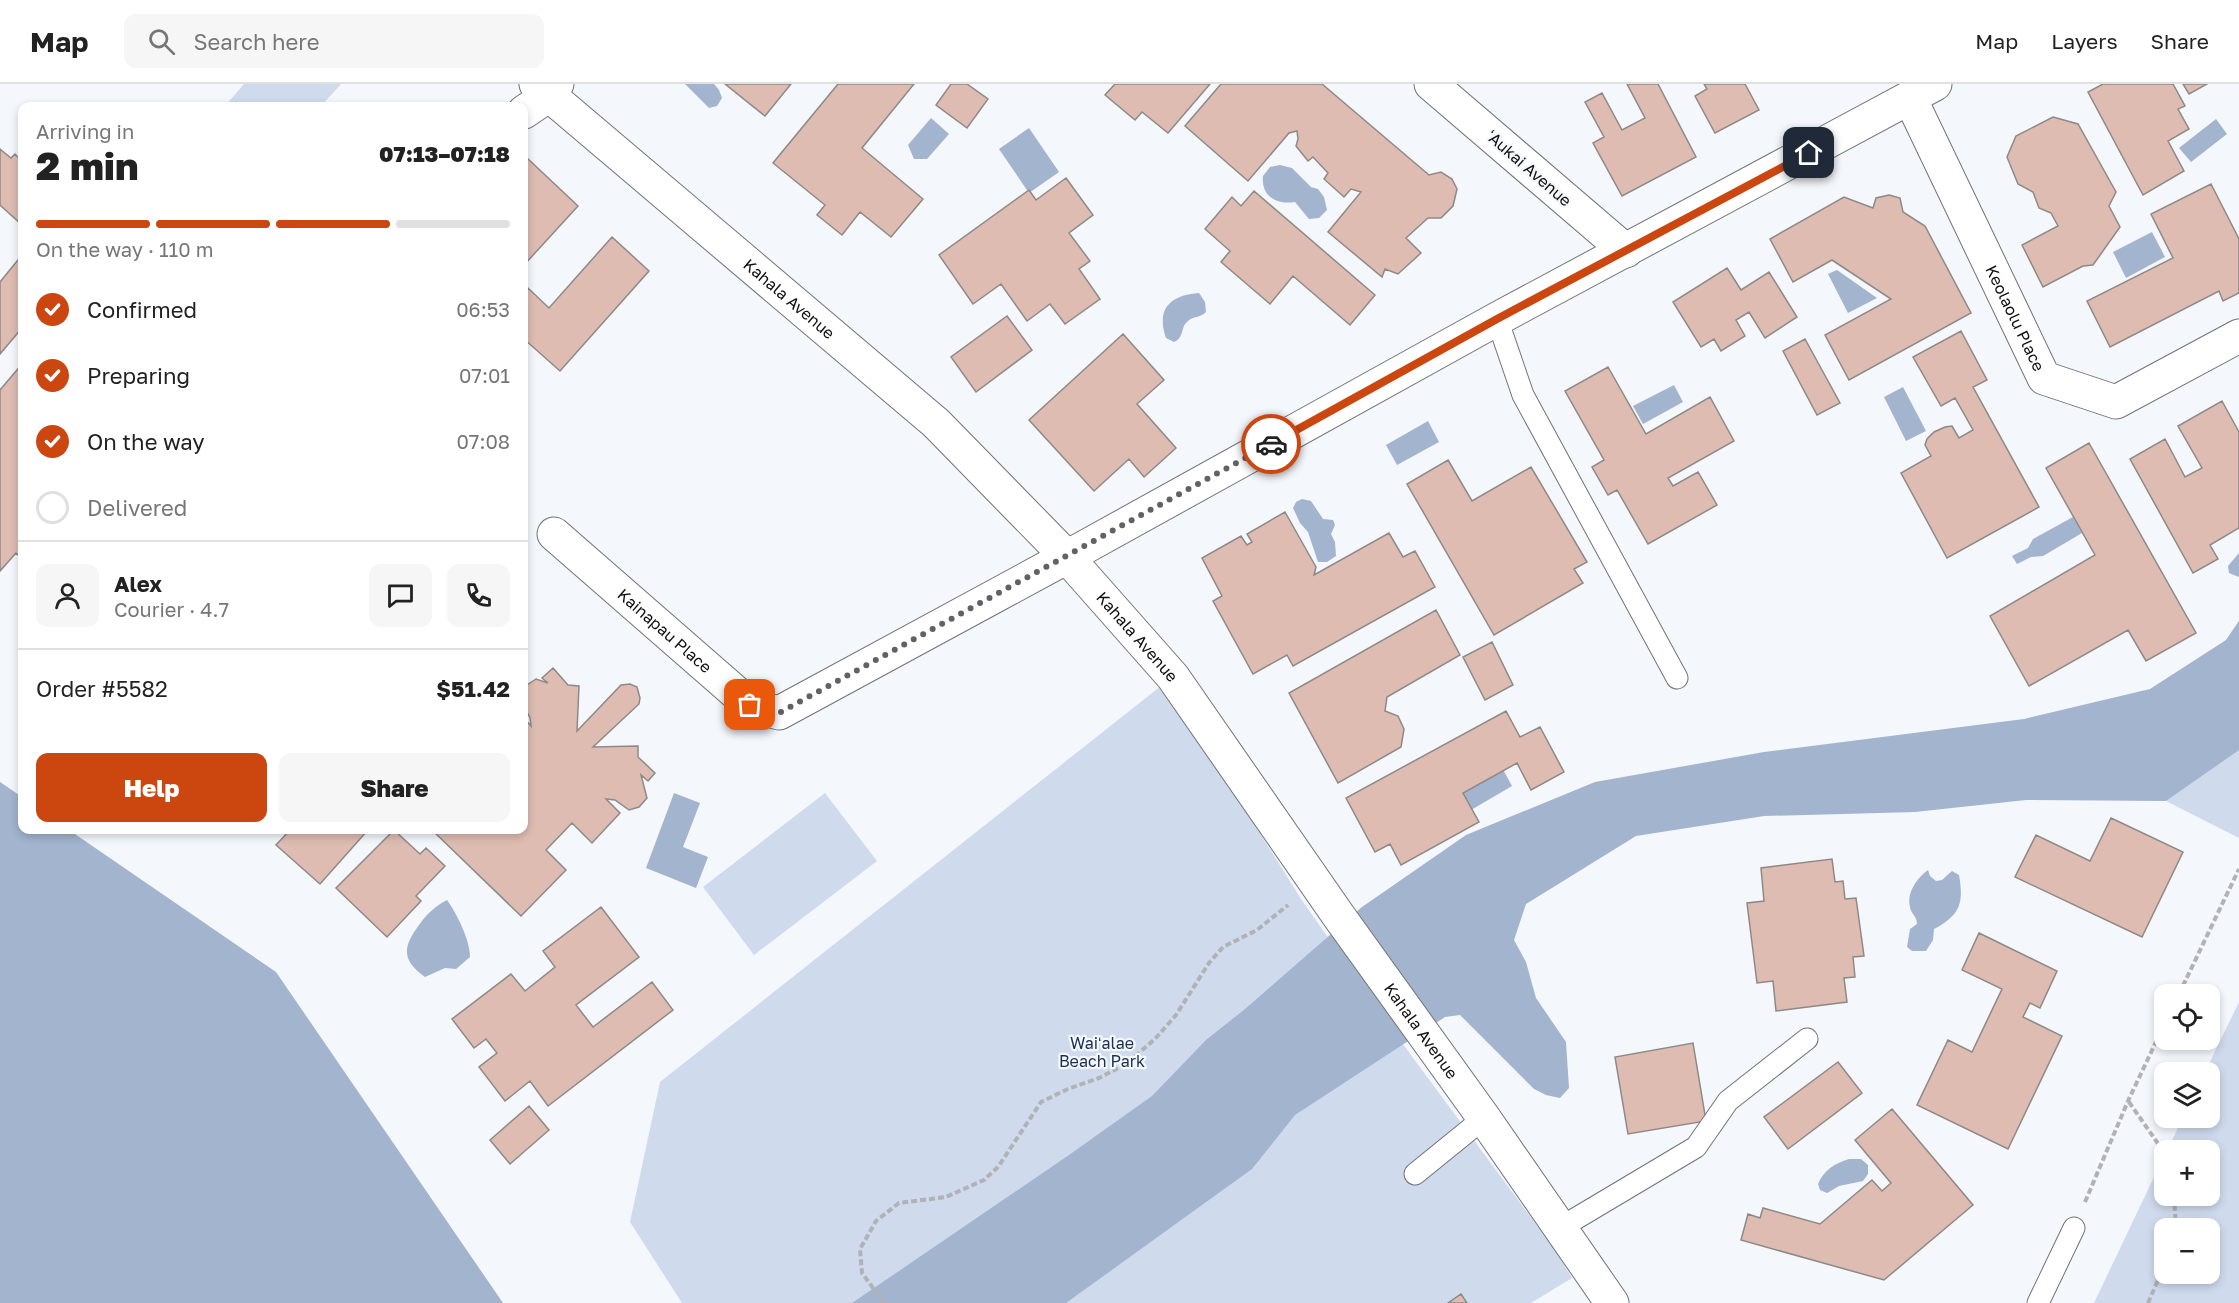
<!DOCTYPE html>
<meta charset="utf-8">
<style>
:root{--surface:#fff;--page:#f6f6f6;--text:#222;--muted:#767676;--line:#e0e0e0;--accent:#cc4610}
body{margin:0;font-family:"Golos Text",sans-serif;background:var(--page);color:var(--text);height:100vh;display:flex;flex-direction:column;font-size:22px;white-space:nowrap}
*{box-sizing:border-box;margin:0}
p{font-size:20px;color:var(--muted)}
.icon{flex:none;width:33px;height:33px;fill:none;stroke:currentColor;stroke-width:2;stroke-linecap:round;stroke-linejoin:round}
.map{position:relative;flex:1;overflow:hidden}
.panel{position:absolute;left:18px;top:18px;width:510px;height:732px;display:flex;flex-direction:column;background:var(--surface);border-radius:12px;box-shadow:0 3px 9px #0003}
.panel>*{flex:none}
.fabs{position:absolute;left:2154px;top:900px;display:grid;gap:12px}
.fabs a{display:grid;place-items:center;width:66px;height:66px;border-radius:12px;background:var(--surface);box-shadow:0 3px 9px #0003;font-size:30px}
.pin{position:absolute;display:grid;place-items:center;width:51px;height:51px;color:#fff;margin:-26px;border-radius:12px;box-shadow:0 3px 9px #0006}
.courier{position:absolute;display:grid;place-items:center;width:60px;height:60px;margin:-30px;border:4px solid #cc4610;border-radius:50%;background:#fff;color:#222;box-shadow:0 2px 8px #0007}
.summary em{font-style:normal;font-weight:800}
.summary div{display:flex;flex-direction:column-reverse}
.summary{display:flex;align-items:center;justify-content:space-between;height:102px;padding:0 18px}
h1{font-size:39px;font-weight:800;line-height:45px}
.bar{display:grid;grid-template-columns:repeat(4,1fr);gap:9px 6px;align-content:center;height:72px;padding:0 18px}
.bar i{height:8px;border-radius:4px;background:var(--line)}
.bar .active{background:var(--accent)}
.bar p{grid-column:span 4}
.line{display:flex;align-items:center;gap:15px;padding:0 18px;border-top:2px solid var(--line)}
.line div{flex:1}
.round{display:grid;place-items:center;flex:none;width:63px;height:63px;border-radius:12px;background:var(--page)}
ol{padding:0 18px;list-style:none}
li{display:flex;align-items:center;gap:18px;height:66px}
li p{margin-inline-start:auto}
li .icon{padding:6px;border-radius:50%;background:var(--accent);color:#fff;stroke-width:4}
li:last-child{color:var(--muted)}
li i{width:33px;height:33px;border:3px solid var(--line);border-radius:50%}
.action{display:flex;gap:12px;margin-top:auto;padding:12px 18px}
.action a{flex:1;height:69px;border-radius:12px;background:var(--accent);color:#fff;font-size:24px;font-weight:800;line-height:69px;text-align:center}
.action a+a{background:var(--page);color:var(--text)}
header{display:flex;align-items:center;gap:36px;box-sizing:border-box;height:84px;padding:0 30px;background:var(--surface);border-bottom:2px solid var(--line)}
header strong{font-size:28px}
nav{display:flex;gap:33px;margin-inline-start:auto;font-size:21px}
.search{width:420px;height:54px;background:var(--page);display:flex;align-items:center;gap:15px;box-sizing:border-box;padding:0 21px;border-radius:12px;color:var(--muted);font-size:22px}
.map>svg:first-child{display:block}
.green{fill:#cfdbed;fill-rule:evenodd}
.water{fill:#a2b4ce}
.building{fill:#debcb1;stroke:#8e8987;stroke-width:1.5}
.lines{fill:none;stroke-linecap:round;stroke-linejoin:round}
.lane-casing{stroke:#707377;stroke-width:23}
.street-casing{stroke:#707377;stroke-width:35}
.secondary-casing{stroke:#707377;stroke-width:35}
.path{stroke:#b0b2b6;stroke-width:4;stroke-dasharray:6 3;stroke-linecap:butt}
.lane{stroke:#fff;stroke-width:21}
.street{stroke:#fff;stroke-width:33}
.secondary{stroke:#fff;stroke-width:33}
.done{stroke:#606265;stroke-width:6;stroke-dasharray:0 10.8}
.route{stroke:#cc4610;stroke-width:8}
.labels{text-anchor:middle;dominant-baseline:central;stroke-width:4.5;stroke-linejoin:round;paint-order:stroke}
.street-label{font-size:16px;fill:#101113;stroke:#f4f7fc}
.park-label{font-size:16px;fill:#183054;stroke:#f4f7fc}
</style>
<header>
<strong>Map</strong>
<div class="search"><svg class="icon" aria-label="search" viewBox="0 0 24 24"><circle cx="10" cy="10" r="6"/><path d="M15 15l6 6"/></svg>Search here</div>
<nav><a>Map</a><a>Layers</a><a>Share</a></nav>
</header>
<div class="map">
<svg width="2239" height="1219" viewBox="0 0 2239 1219">
<rect width="100%" height="100%" fill="#f4f7fc"/>
<!-- green -->
<path class="green" d="M244,0H341L321,22H225Z
M2239,537V754L2166,717L2226,556Z
M1166,598L1301,815L1405,963L1555,1166L1572,1194L1531,1219H682L630,1138L660,998Z
M825,709L877,777L754,871L703,803Z
M2239,918V1219H2094L2164,1072V1112H2210V1066H2167L2183,1034H2210V988H2205ZM2210,1144V1190H2164V1144Z"/>
<!-- water -->
<path class="water" d="M685,0H714L719,6L722,14L717,22L709,24Z
M931,34L949,50L927,75H914L908,61Z
M2216,35L2227,50L2191,78L2179,64Z
M1029,44L1059,88L1029,109L999,65Z
M1280,81L1292,84L1311,103L1318,105L1324,113L1327,126L1319,134L1309,135L1295,118C1276,121 1261,112 1263,92L1270,83Z
M2152,148L2165,173L2126,194L2113,168Z
M1837,186L1877,214L1848,229L1828,190Z
M1199,209L1205,218L1206,228C1200,234 1193,232 1188,237C1180,243 1185,253 1174,258L1166,254C1156,225 1170,211 1199,209Z
M1674,301L1683,318L1643,340L1633,322Z
M1903,303L1926,347L1906,357L1884,313Z
M1428,337L1439,358L1397,381L1386,361Z
M1302,415L1311,417L1323,435L1333,436L1335,441L1331,450L1335,458L1336,472L1327,478H1318L1308,448L1300,439L1293,424L1296,418Z
M2073,433L2082,449L2043,472L2031,473L2017,480L2012,472L2028,464L2033,455Z
M2239,469V493L2229,489L2228,482Z
M2239,537V666L2166,717L2026,716L1915,728L1764,732L1636,752L1526,820L1514,856L1526,878L1536,914L1566,958L1569,1004L1560,1014L1546,1011L1534,1005L1460,931L1445,933L1295,1031L1252,1085L1066,1219H852L1069,1071L1152,1012L1206,956L1245,925L1362,823L1466,751L1595,698L1764,668L2024,635L2150,605L2226,556Z
M1500,680L1512,702L1471,726L1459,704Z
M0,698L22,713V746H69L276,888L503,1219H0Z
M674,709L700,719L683,763L708,773L696,804L646,784Z
M1928,786L1930,792L1936,797L1942,796L1952,787L1959,791C1964,820 1960,831 1934,845L1933,856L1926,867H1912L1907,863L1910,845L1917,840C1917,832 1911,830 1910,823C1906,809 1917,794 1928,786Z
M447,816C457,830 470,856 470,873L456,885L445,884L425,893C402,876 402,864 419,841C427,830 435,822 447,816Z
M1849,1075H1861L1868,1081V1090L1863,1097L1839,1102L1827,1109L1820,1106L1818,1100C1824,1086 1835,1079 1849,1075Z"/>
<!-- building -->
<path class="building" d="M725,0H791L765,32Z
M838,0H914L862,64L923,115L891,153L860,128L842,151L817,131L825,121L773,79Z
M951,0H967L988,15L967,44L936,21Z
M1115,0H1210L1168,49L1142,28L1135,36L1105,11Z
M1221,0H1322L1429,91L1441,88L1452,95L1457,105L1453,122L1441,134H1428L1406,154L1421,169L1398,190L1385,185L1382,193L1328,148L1361,108L1351,105L1344,113L1324,95L1328,89L1313,73L1308,77L1296,62L1298,55L1297,47L1289,49L1248,97L1185,42Z
M1627,0H1658L1696,73L1622,112L1593,59L1604,53L1585,18L1602,9L1622,46L1645,34Z
M1704,0H1745L1759,26L1715,49L1695,12L1707,5Z
M2103,0H2173L2185,22L2178,25L2189,45L2168,57L2184,87L2143,111L2088,8Z
M2183,0H2207L2189,10Z
M2053,33L2078,40L2116,108L2109,122L2120,143L2093,181L2083,182L2043,203L2022,161L2058,142L2051,129L2039,124L2033,108L2018,100L2007,73L2016,52Z
M0,65L11,74L15,70L22,77V141L0,121Z
M526,73L578,122L524,181V76Z
M1066,94L1093,131L1069,149L1090,177L1079,185L1100,215L1065,240L1050,220L1027,237L1001,200L973,220L939,171L1029,106L1036,116Z
M2211,100L2239,155V209L2223,217L2219,207L2110,263L2087,217L2173,174L2151,130Z
M1254,107L1375,211L1350,241L1293,192L1270,220L1221,178L1230,167L1205,145L1232,113L1241,122Z
M1889,111L1900,114L1903,128L1925,142L1971,229L1849,296L1825,251L1891,215L1832,176L1793,198L1770,155L1844,113L1873,124L1876,114Z
M612,153L649,187L560,287L524,255V209L528,204L549,224Z
M22,171V244L0,270V198Z
M1727,184L1741,206L1769,188L1797,233L1765,254L1749,228L1736,236L1745,252L1721,267L1714,255L1701,263L1673,218Z
M1007,232L1032,266L976,308L951,273Z
M1961,247L1987,296L1973,303L2039,423L1947,474L1901,389L1931,372L1925,361L1927,355L1934,348L1945,343L1952,342L1959,354L1973,346L1955,314L1941,322L1913,273Z
M1123,250L1164,296L1137,320L1176,364L1144,393L1129,375L1094,407L1029,336Z
M1805,255L1840,319L1817,331L1783,267Z
M22,280V475L16,469L0,487V306Z
M1608,283L1646,350L1710,313L1734,357L1668,394L1673,402L1698,388L1717,421L1648,460L1617,406L1608,411L1592,383L1604,376L1565,307Z
M2222,317L2239,348V444L2210,461L2218,475L2193,489L2130,375L2165,355L2185,393L2202,384L2178,342Z
M2089,359L2196,549L2146,577L2128,546L2029,602L1990,532L2095,471L2046,384Z
M1448,376L1472,417L1531,383L1587,478L1574,485L1583,499L1494,551L1407,400Z
M1285,428L1316,483L1314,491L1389,449L1403,473L1415,467L1435,503L1293,582L1287,571L1253,590L1213,517L1222,512L1202,474L1241,452L1247,461L1252,458L1247,450Z
M1436,526L1460,571L1387,613L1385,627L1398,632L1404,645L1401,663L1338,699L1289,609Z
M1492,558L1513,601L1485,616L1463,573Z
M553,584L568,601L579,602L577,647L621,601L630,600L637,603L640,614L639,620L593,663L638,662V673L655,689L648,697L641,691L647,714L639,723L629,726L615,716L606,715L620,729L592,759L572,739L546,766L566,786L521,832L432,746H524V634L531,642L530,634L524,622V603L536,595L548,599L542,594Z
M1506,627L1520,653L1540,643L1564,688L1531,706L1517,679L1463,709L1479,738L1401,781L1390,760L1375,768L1346,714Z
M2111,734L2183,768L2142,853L2015,793L2036,751L2090,777Z
M290,746H368L320,800L276,761Z
M394,746L420,770L426,764L445,782L416,812L421,817L387,853L336,804Z
M1832,775L1835,798L1843,797L1845,815L1856,814L1864,872L1853,873L1855,893L1844,894L1847,918L1776,927L1773,897L1757,899L1747,819L1764,817L1761,784Z
M601,823L639,873L576,921L593,943L652,898L673,926L548,1022L530,997L505,1017L479,983L497,969L486,955L474,964L452,935L511,890L525,907L555,883L543,867Z
M1979,849L2057,887L2040,924L2030,919L2023,933L2062,952L2008,1065L1917,1021L1948,956L1972,968L2002,905L1962,886Z
M1693,959L1706,1037L1628,1050L1615,973Z
M1838,978L1862,1009L1788,1065L1764,1033Z
M529,1022L549,1046L510,1080L490,1056Z
M1892,1025L1973,1121L1884,1196L1741,1156L1748,1130L1760,1134L1763,1124L1820,1140L1872,1096L1882,1107L1891,1099L1855,1056Z
M1461,1210L1467,1219H1448Z"/>
<g class="lines">
<defs>
<path id="lane" d="M1497,235L1523,311L1677,594
M1415,1090L1484,1034
M1560,1144L1696,1063L1728,1017L1807,955
M2038,1219L2074,1144"/>
<g id="street">
<path d="M1431,0L1626,167"/>
<path id="s1" d="M1910,14L2044,294L2116,318L2239,252"/>
<path d="M524,28L549,11L557,0"/>
<path id="s2" d="M554,450L750,621L779,629L1067,473L1173,593L1338,831L1484,1034L1612,1219"/>
</g>
<g id="secondary">
<path id="s3" d="M536,0L936,339L1067,473L1497,235L1935,0"/>
</g>
</defs>
<!-- lane casing -->
<use href="#lane" class="lane-casing"/>
<!-- street casing -->
<use href="#street" class="street-casing"/>
<!-- secondary casing -->
<use href="#secondary" class="secondary-casing"/>
<!-- path -->
<path class="path" d="M2179,910L2239,785
M2129,1018L2159,1061L2164,1076
M2174,1112L2176,1144
M2085,1118L2128,1017L2164,941
M884,1219L862,1189L860,1165L876,1137L899,1119L946,1113L984,1096L998,1083L1041,1018L1068,1005L1099,994L1126,980L1155,955L1176,931L1209,879L1223,863L1257,846L1288,821
M2148,1219L2164,1182"/>
<!-- lane -->
<use href="#lane" class="lane"/>
<!-- street -->
<use href="#street" class="street"/>
<!-- secondary -->
<use href="#secondary" class="secondary"/>
</g>
<g class="lines">
<!-- done -->
<path class="done" d="M750,621L779,629L1271,360"/>
<!-- route -->
<path class="route" d="M1271,360L1497,235L1809,69"/>
</g>
<g class="labels">
<!-- street labels -->
<g class="street-label">
<text transform="translate(1529 84) rotate(41)">ʻAukai Avenue</text>
<text stroke="none"><textPath href="#s3" startOffset="332">Kahala Avenue</textPath></text>
<text stroke="none"><textPath href="#s1" startOffset="244">Keolaolu Place</textPath></text>
<text stroke="none"><textPath href="#s2" startOffset="147">Kainapau Place</textPath></text>
<text stroke="none"><textPath href="#s2" startOffset="724">Kahala Avenue</textPath></text>
<text stroke="none"><textPath href="#s2" startOffset="1210">Kahala Avenue</textPath></text>
</g>
<!-- park labels -->
<g class="park-label">
<text x="1102" y="959">Waiʻalae<tspan x="1102" dy="18">Beach Park</tspan></text>
</g>
</g>
</svg>
<div class="fabs">
<a><svg class="icon" aria-label="locate" viewBox="0 0 24 24"><circle cx="12" cy="12" r="6"/><path d="M12 2v4M12 18v4M2 12h4M18 12h4"/></svg></a>
<a><svg class="icon" aria-label="layers" viewBox="0 0 24 24"><path d="M12 4l9 5-9 5-9-5zM3 14l9 5 9-5"/></svg></a>
<a>+</a>
<a>−</a>
</div>
<div class="pin" style="left:750px;top:621px;background:#ea580c"><svg class="icon" aria-label="bag" viewBox="0 0 24 24"><path d="M5 8h14l-1 12H6zM9 8a3 3 0 0 1 6 0"/></svg></div>
<div class="pin" style="left:1809px;top:69px;background:#1f2937"><svg class="icon" aria-label="home" viewBox="0 0 24 24"><path d="M3 11l9-7 9 7M6 9v11h12V9"/></svg></div>
<div class="courier" style="left:1271px;top:360px"><svg class="icon" aria-label="car" viewBox="0 0 24 24"><path d="M5 17H2v-5l4-1 3-4h7l3 4 3 1v5h-3M9 17h6M6 11h13"/><circle cx="7" cy="17" r="2"/><circle cx="17" cy="17" r="2"/></svg></div>
<section class="panel">
<div class="summary"><div><h1>2 min</h1><p>Arriving in</p></div><em>07:13–07:18</em></div>
<div class="bar"><i class="active"></i><i class="active"></i><i class="active"></i><i></i><p>On the way · 110 m</p></div>
<ol>
<li><svg class="icon" aria-label="check" viewBox="0 0 24 24"><path d="M5 12l5 5 9-10"/></svg>Confirmed<p>06:53</p></li>
<li><svg class="icon" aria-label="check" viewBox="0 0 24 24"><path d="M5 12l5 5 9-10"/></svg>Preparing<p>07:01</p></li>
<li><svg class="icon" aria-label="check" viewBox="0 0 24 24"><path d="M5 12l5 5 9-10"/></svg>On the way<p>07:08</p></li>
<li><i></i>Delivered</li>
</ol>
<div class="line" style="height:108px"><a class="round"><svg class="icon" aria-label="person" viewBox="0 0 24 24"><circle cx="12" cy="8" r="4"/><path d="M4 21q1-7 8-7t8 7"/></svg></a><div><b>Alex</b><p>Courier · 4.7</p></div><a class="round"><svg class="icon" aria-label="chat" viewBox="0 0 24 24"><path d="M4 5h16v11H9l-5 4z"/></svg></a><a class="round"><svg class="icon" aria-label="phone" viewBox="0 0 24 24"><path d="M5 4h4l2 5-3 2q2 4 5 5l2-3 5 2v4C11 20 4 13 5 4z"/></svg></a></div>
<div class="line" style="height:78px"><div>Order #5582</div><b>$51.42</b></div>
<div class="action"><a>Help</a><a>Share</a></div>
</section>
</div>
